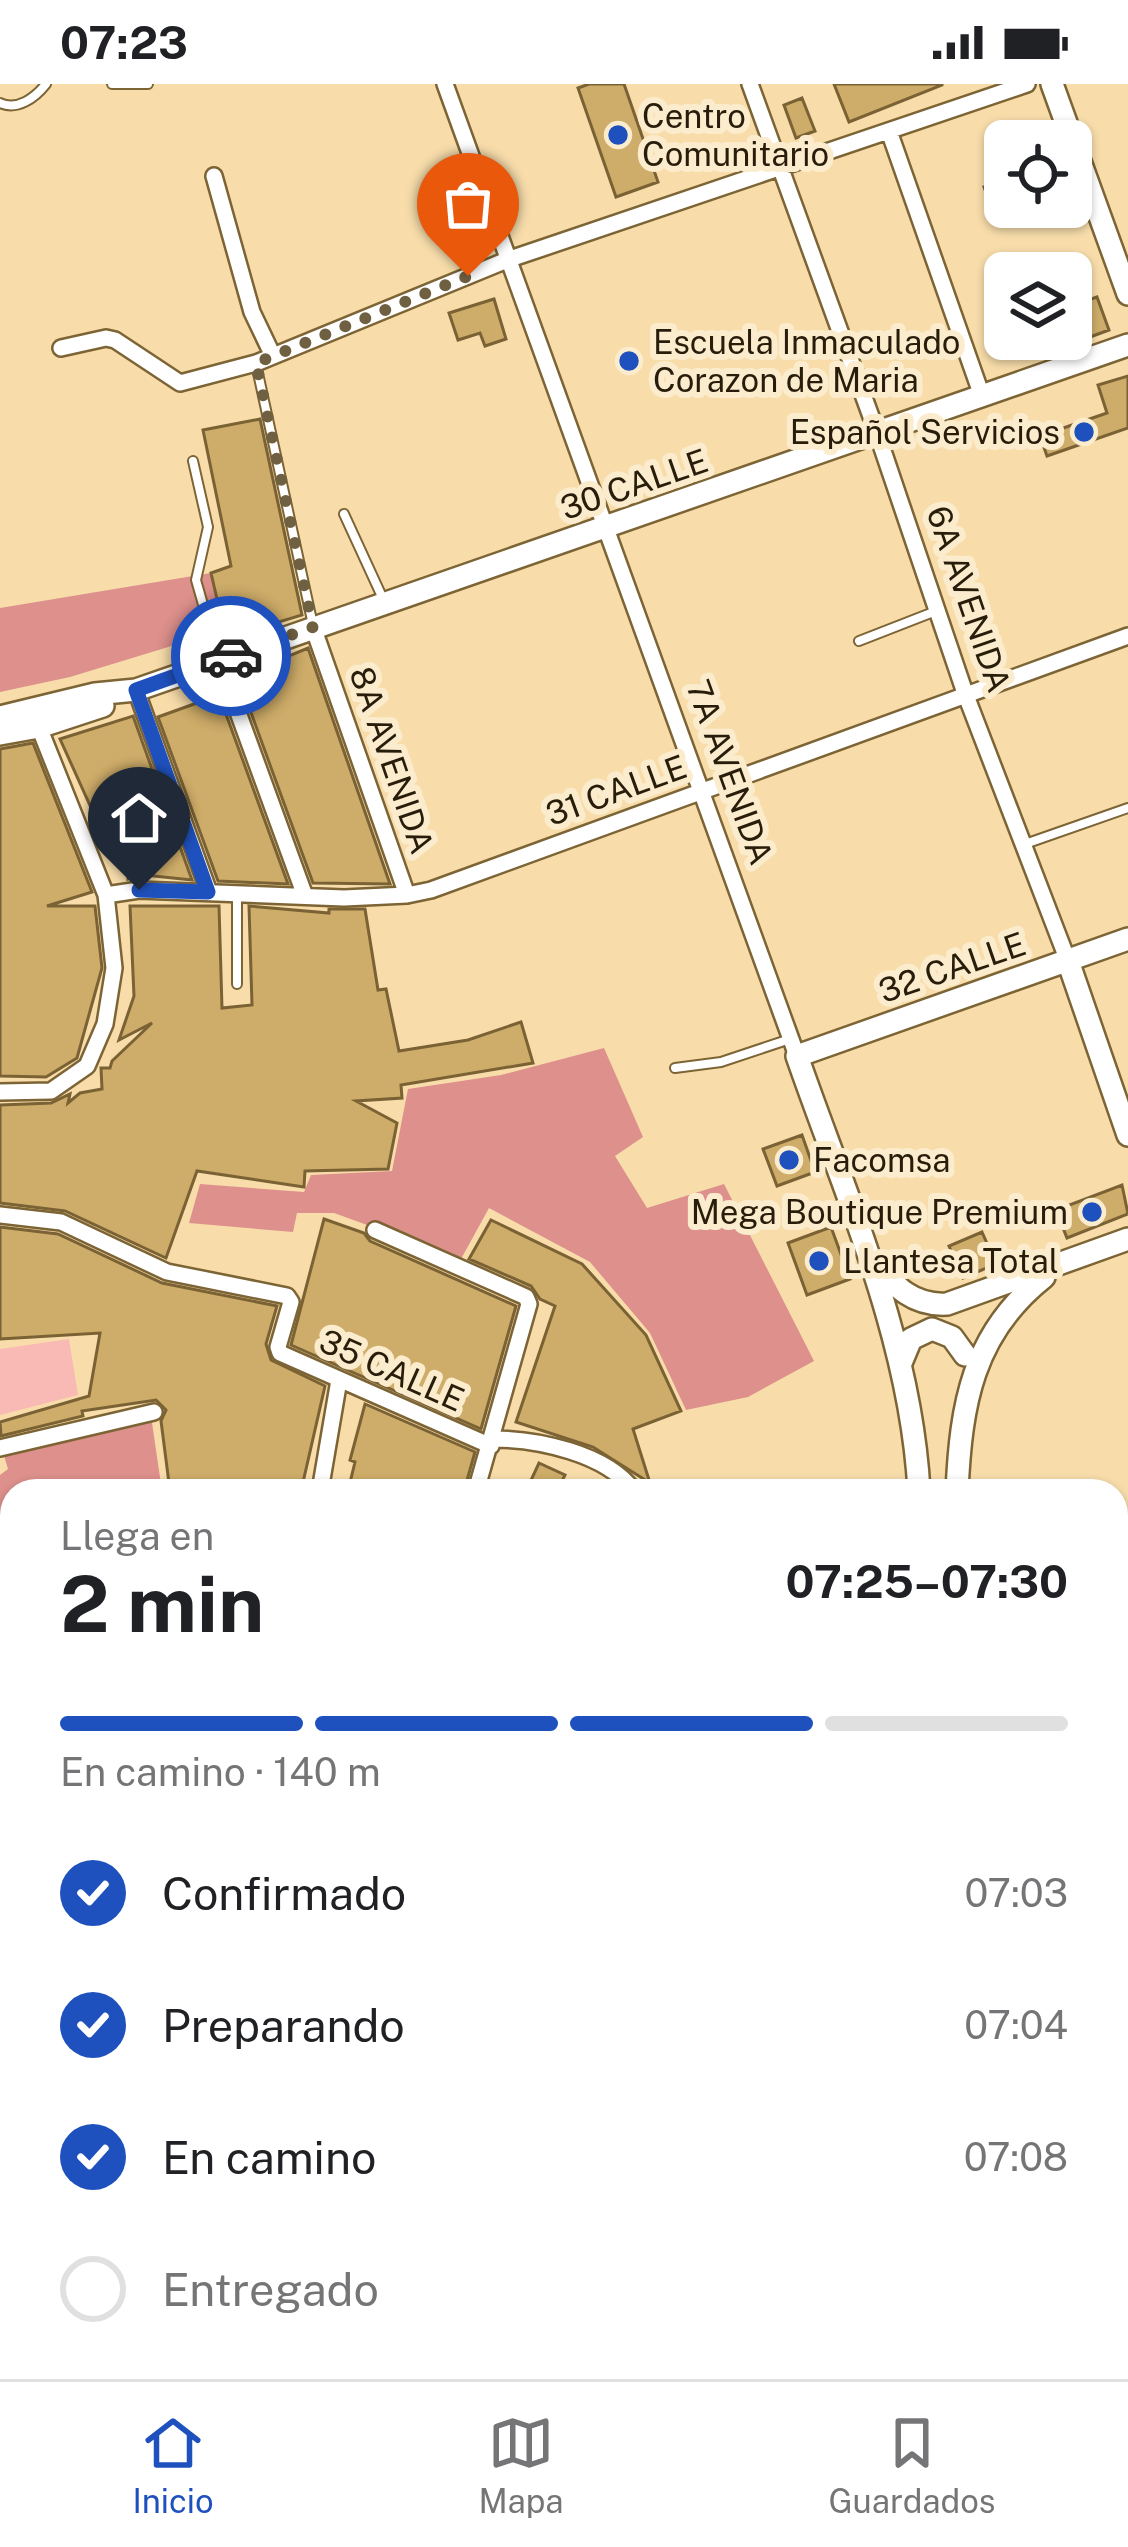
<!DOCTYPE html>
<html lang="es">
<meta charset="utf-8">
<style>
:root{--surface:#fff;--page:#f6f6f6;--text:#202124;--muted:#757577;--line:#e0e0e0;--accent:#1f51be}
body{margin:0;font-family:"Public Sans",sans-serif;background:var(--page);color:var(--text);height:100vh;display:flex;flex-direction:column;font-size:45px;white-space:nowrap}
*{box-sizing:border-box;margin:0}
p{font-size:39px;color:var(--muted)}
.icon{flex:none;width:66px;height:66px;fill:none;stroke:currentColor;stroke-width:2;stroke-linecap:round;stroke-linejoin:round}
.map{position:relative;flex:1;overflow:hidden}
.panel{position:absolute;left:0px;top:1395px;width:1128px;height:900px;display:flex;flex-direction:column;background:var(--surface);border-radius:36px 36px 0 0;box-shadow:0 3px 9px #0004}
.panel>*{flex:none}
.tools{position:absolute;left:984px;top:36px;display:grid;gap:24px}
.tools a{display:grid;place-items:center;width:108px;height:108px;border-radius:18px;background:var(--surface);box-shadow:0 3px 9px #0004;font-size:60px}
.pin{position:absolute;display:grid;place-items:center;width:102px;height:102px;color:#fff;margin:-123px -51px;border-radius:50% 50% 50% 0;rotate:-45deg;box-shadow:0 0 12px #0007}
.pin .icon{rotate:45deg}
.courier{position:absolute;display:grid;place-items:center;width:120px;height:120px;margin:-60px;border:9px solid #1f51be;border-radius:50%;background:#fff;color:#222;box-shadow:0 3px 15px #0007}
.overview em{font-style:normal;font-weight:700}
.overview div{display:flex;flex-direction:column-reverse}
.overview{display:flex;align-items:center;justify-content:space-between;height:204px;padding:0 60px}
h1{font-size:78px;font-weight:700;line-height:90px}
.bar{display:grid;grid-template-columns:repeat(4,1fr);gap:18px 12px;align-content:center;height:144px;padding:0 60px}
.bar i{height:15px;border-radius:9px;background:var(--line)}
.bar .current{background:var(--accent)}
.bar p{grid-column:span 4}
ol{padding:0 60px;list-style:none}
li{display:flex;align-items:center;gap:36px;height:132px}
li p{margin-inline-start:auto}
li .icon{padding:12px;border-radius:50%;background:var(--accent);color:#fff;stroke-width:4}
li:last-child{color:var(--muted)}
li i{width:66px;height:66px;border:6px solid var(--line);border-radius:50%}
.status{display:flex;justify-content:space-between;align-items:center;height:84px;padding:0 60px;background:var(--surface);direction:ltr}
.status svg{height:33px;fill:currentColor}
.dock{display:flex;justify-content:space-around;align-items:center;height:168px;border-top:3px solid var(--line);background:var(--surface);font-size:33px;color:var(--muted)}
.dock a{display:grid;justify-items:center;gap:6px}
.dock .current{color:var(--accent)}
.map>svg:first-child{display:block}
.green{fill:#f9bab6}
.forest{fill:#dd908c}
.building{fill:#ceac69;stroke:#7a6234;stroke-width:3}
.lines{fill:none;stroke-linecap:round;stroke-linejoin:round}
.lane-casing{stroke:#7c6435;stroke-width:12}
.street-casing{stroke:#7c6435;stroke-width:20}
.secondary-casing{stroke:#7c6435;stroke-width:26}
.highway-casing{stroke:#7c6435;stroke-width:32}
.lane{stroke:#fff;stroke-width:8}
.street{stroke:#fff;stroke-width:15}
.secondary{stroke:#fff;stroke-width:21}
.highway{stroke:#fff;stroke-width:27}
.done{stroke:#706042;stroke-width:12;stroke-dasharray:0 21.6}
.route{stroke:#1f51be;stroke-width:15}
.poi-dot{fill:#1f51be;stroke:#fcecce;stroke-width:4.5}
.labels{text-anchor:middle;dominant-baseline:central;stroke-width:12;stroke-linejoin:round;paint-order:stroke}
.poi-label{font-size:33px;fill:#271d0a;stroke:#fcecce;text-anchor:start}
.street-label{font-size:33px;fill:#271d0a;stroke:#fcecce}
</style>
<div class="status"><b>07:23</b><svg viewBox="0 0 49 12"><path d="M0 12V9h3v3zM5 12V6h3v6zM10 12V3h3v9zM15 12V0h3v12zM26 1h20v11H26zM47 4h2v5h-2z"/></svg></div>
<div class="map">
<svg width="1128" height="2295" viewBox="0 0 1128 2295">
<rect width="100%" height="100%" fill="#f8ddab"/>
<!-- green -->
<path class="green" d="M69,1255L78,1311L0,1331V1265Z
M175,2283H478L479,2295H173Z"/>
<!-- forest -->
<path class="forest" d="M211,489L224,546L70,593L0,608V524Z
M604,964L643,1053L615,1072L647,1124L724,1100L814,1277L748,1313L686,1326L650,1249L590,1178L489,1124L461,1175L334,1129H297L293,1148L189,1139L200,1100L304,1108L311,1091L392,1087L408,1005L501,991Z
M151,1332L162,1407H12L9,1455L0,1437V1391L8,1385L3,1368Z"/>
<!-- building -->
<path class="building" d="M589,0H624L658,98L616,113L578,4Z
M834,0H942V1L849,38Z
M802,14L815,47L796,54L784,21Z
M1036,42L1041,57H998V55Z
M1005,95V111L989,117L984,103Z
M1097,213L1109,246L1071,260V222Z
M494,215L506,255L485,262L480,249L458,256L449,229Z
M1128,292V344L1047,372L1040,352L1107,329L1098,301Z
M260,335L302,531L226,554L211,489L231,482L203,346Z
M308,564L390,800L313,799L238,593Z
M219,611L288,800L218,797L158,633Z
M133,632L192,796L144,791L128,795L127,767L111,768L60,655Z
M33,659L92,808L47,822H95L102,884L77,974L46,993L0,992V665Z
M130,822H219L222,924L252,921L249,822L329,829V825H365L378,906L386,905L399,967L468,956L521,938L533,979L401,1001L402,1014L356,1017L397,1039L388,1085L305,1087L304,1103L197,1087L166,1174L65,1127L0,1119V1021L51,1019L70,1010L68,1019L80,1009L102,1005L101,984H110L112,977L152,939L119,956L134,912Z
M802,1051L815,1088L777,1102L763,1065Z
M1122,1101L1128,1130L1067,1154L1056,1126Z
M324,1135L364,1149L370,1157L516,1222L481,1345L291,1261Z
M491,1136L582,1180L646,1251L681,1327L633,1345L650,1399L593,1363L516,1338L555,1222L540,1215L531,1202L469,1175Z
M0,1143L58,1150L162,1199L277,1222L266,1260L271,1276L325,1302L301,1407H170L161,1337L166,1326L156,1316L82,1327L83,1332L1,1352L0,1338L89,1312L100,1249L0,1255Z
M831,1143L850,1195L807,1211L788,1159Z
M982,1148L996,1180L963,1194L949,1162Z
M365,1320L475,1368L464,1407H348L355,1378L350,1376Z
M539,1379L565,1391L557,1407H526Z"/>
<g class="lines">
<defs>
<path id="lane" d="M112,0H148
M0,19C17,27 35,14 46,0
M256,280L313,541
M193,377L208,443L196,496L218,573
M344,430L384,517
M859,557L936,527
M1025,760L1128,724
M237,811V900
M675,984L721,978L790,955
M0,1505L12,1498
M1116,1513L1128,1508
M1116,1960L1128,1951"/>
<path id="street" d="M445,0L797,972
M750,0L877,349L965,609L1068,877
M889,47L982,312
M214,92L252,228L273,272
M61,264L106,254L115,256L180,299L256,279L507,176L1027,0
M313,543L407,811
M219,576L305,812
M136,606L209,808
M106,811L139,806L344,814L407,811L431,806L1128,552
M0,1008L51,1007L87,982L105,940L114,884L106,811L39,643
M0,1131L61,1138L167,1188L287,1212L291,1218L278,1263L280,1269L491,1362
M375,1146L526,1213L529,1220L476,1407
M493,1355C537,1355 606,1369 634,1407
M0,1364L154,1328
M320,1407L339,1296
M0,1463L12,1483
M0,1816H12
M0,1918L12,1898
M1116,2134L1128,2140
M752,2283L780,2295
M614,2295L619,2283
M794,2295L799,2283
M956,2295L961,2283
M1118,2295L1128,2277"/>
<path id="secondary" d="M1052,0L1128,210
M0,633L95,610L136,606L1128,261
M0,650L39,643L103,622
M1068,877L1128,1051
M874,1178C895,1202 912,1222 947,1220L1128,1155
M901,1279L911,1255L932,1245L952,1253L965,1271
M919,1407C911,1256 846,1113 797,972L1128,855
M957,1407C961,1321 972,1250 1044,1193
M0,2113L12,2130
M0,2207L12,2181
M19,2283L20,2295
M490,2283L491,2295"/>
<path id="highway" d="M543,2295L549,2283"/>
</defs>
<!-- lane casing -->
<use href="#lane" class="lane-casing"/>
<!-- street casing -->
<use href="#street" class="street-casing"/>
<!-- secondary casing -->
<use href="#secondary" class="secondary-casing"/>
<!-- highway casing -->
<use href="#highway" class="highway-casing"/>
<!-- lane -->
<use href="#lane" class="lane"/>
<!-- street -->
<use href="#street" class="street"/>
<!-- secondary -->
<use href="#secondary" class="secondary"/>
<!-- highway -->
<use href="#highway" class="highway"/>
</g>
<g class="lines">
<!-- done -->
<path class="done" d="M231,572L313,543L256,279L468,192"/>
<!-- route -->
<path class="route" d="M139,806L208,808L136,606L231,572"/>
</g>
<!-- markers -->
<g class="poi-dot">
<circle cx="618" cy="51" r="12"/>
<circle cx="629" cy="277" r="12"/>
<circle cx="1084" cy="348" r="12"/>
<circle cx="789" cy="1076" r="12"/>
<circle cx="1092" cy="1128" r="12"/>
<circle cx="819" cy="1177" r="12"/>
</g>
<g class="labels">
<!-- poi labels -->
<g class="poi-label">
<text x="642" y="32">Centro<tspan x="642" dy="38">Comunitario</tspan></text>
<text x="653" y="258">Escuela Inmaculado<tspan x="653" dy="38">Corazon de Maria</tspan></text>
<text x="1060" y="348" text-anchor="end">Español Servicios</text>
<text x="813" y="1076">Facomsa</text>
<text x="1068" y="1128" text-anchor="end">Mega Boutique Premium</text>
<text x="843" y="1177">Llantesa Total</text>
</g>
<!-- street labels -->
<g class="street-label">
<text transform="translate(634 400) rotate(-19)">30 CALLE</text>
<text transform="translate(969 515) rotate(71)">6A AVENIDA</text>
<text transform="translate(392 676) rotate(71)">8A AVENIDA</text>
<text transform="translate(730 688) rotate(70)">7A AVENIDA</text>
<text transform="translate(616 706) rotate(-20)">31 CALLE</text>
<text transform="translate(952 883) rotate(-19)">32 CALLE</text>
<text transform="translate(392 1286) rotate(24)">35 CALLE</text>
</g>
</g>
</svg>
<div class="tools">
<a><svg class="icon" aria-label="locate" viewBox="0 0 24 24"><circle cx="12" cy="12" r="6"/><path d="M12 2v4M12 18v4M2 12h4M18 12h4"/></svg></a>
<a><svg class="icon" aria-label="layers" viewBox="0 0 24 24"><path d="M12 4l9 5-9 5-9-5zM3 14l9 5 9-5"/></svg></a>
</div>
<div class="pin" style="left:468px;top:192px;background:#ea580c"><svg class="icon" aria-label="bag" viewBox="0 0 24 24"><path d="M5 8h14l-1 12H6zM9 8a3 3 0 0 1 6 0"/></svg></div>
<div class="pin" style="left:139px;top:806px;background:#1f2937"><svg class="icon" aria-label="home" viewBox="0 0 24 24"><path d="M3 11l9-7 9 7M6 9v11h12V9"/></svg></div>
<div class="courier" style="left:231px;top:572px"><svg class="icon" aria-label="car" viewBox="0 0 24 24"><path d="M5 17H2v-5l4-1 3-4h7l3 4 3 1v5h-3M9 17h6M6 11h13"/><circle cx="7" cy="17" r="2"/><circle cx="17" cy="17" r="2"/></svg></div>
<section class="panel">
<div class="overview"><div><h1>2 min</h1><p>Llega en</p></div><em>07:25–07:30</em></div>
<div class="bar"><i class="current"></i><i class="current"></i><i class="current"></i><i></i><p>En camino · 140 m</p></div>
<ol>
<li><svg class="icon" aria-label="check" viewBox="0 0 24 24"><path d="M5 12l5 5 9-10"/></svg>Confirmado<p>07:03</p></li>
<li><svg class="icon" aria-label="check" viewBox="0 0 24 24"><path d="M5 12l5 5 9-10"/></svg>Preparando<p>07:04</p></li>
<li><svg class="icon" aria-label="check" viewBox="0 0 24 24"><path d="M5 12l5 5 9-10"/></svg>En camino<p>07:08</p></li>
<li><i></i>Entregado</li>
</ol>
</section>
</div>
<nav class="dock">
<a class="current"><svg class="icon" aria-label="home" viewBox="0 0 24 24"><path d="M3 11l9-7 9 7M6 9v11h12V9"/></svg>Inicio</a>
<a><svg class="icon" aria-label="map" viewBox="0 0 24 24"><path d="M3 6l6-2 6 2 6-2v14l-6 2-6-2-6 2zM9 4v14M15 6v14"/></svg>Mapa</a>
<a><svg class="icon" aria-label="saved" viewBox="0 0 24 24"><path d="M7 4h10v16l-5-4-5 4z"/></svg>Guardados</a>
</nav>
